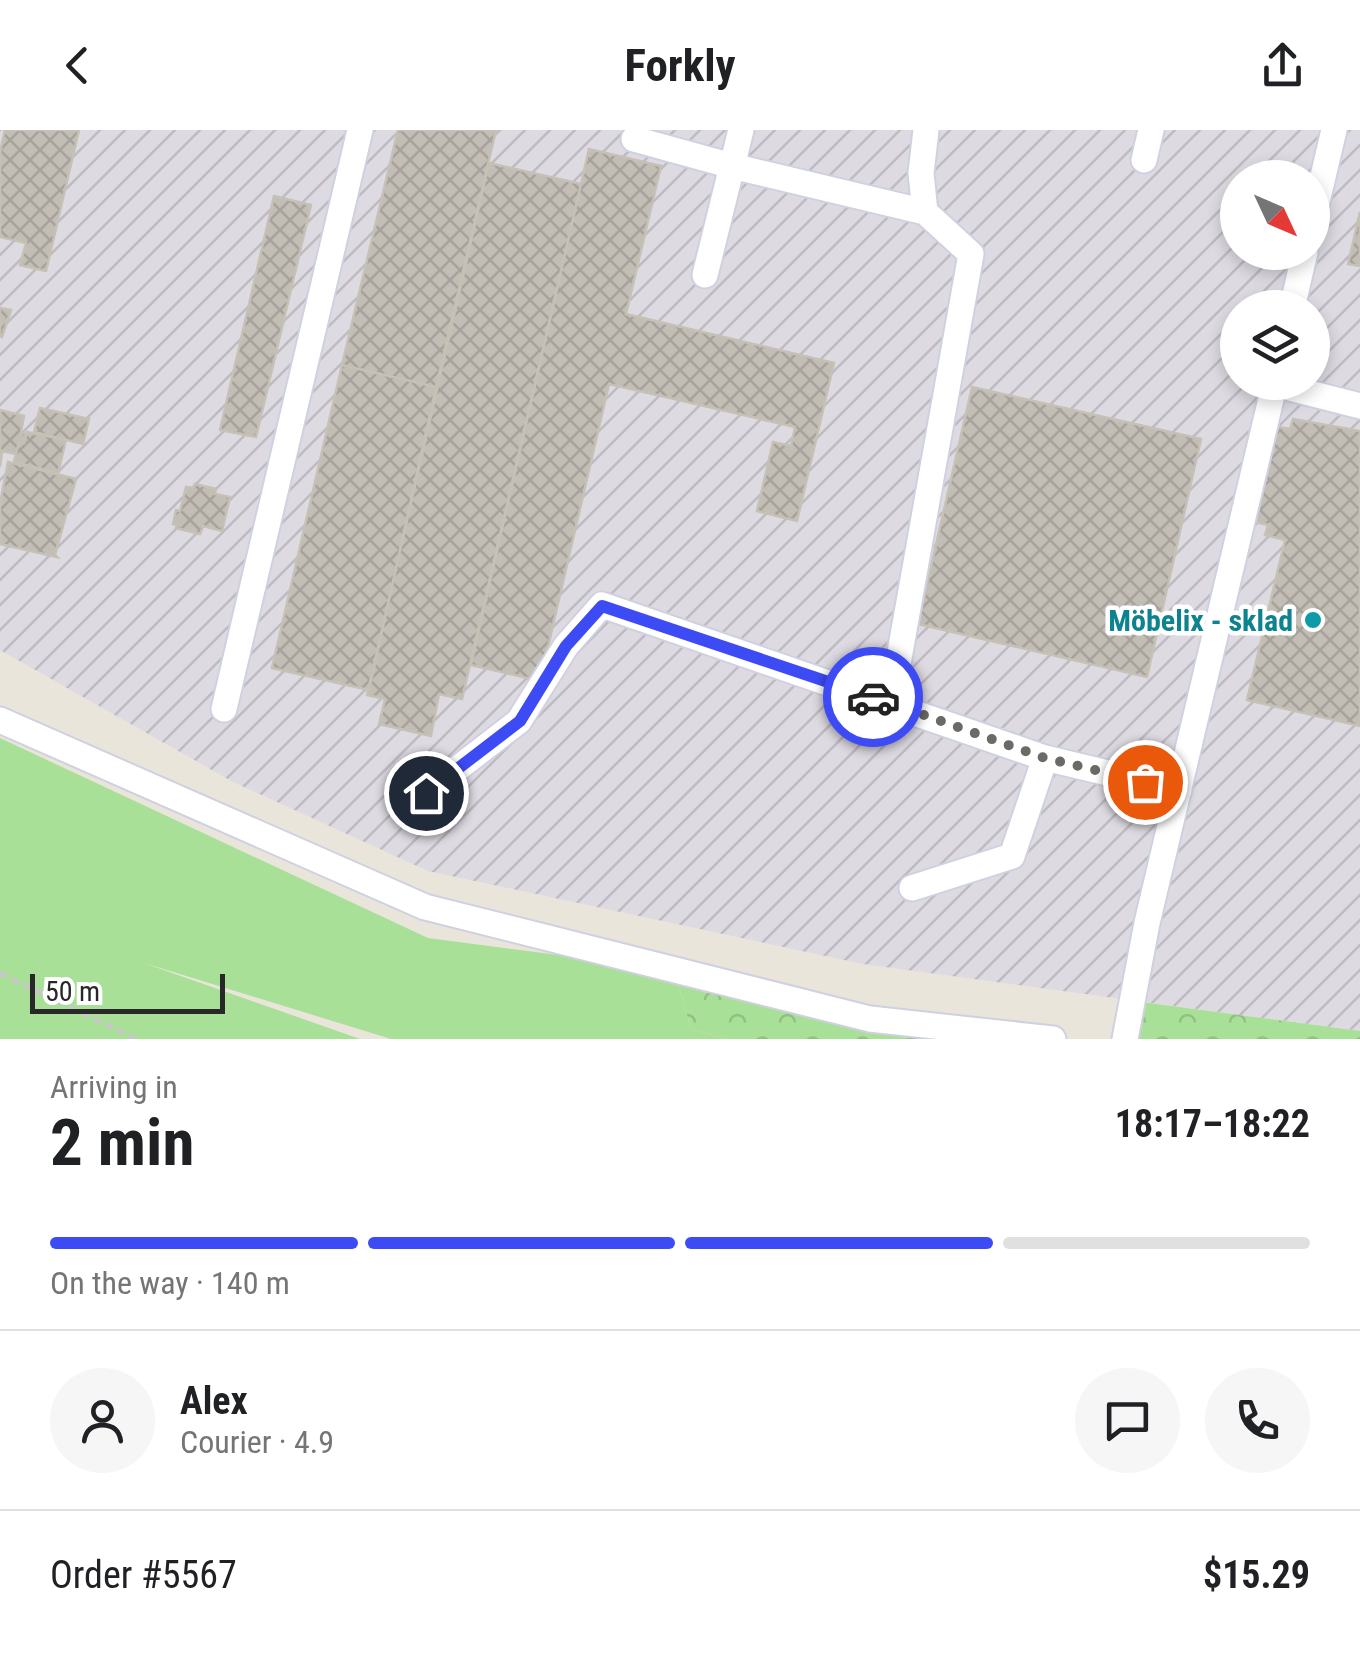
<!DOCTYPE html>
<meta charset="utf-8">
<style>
:root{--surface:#fff;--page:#f6f6f6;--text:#202124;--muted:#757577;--line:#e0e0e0;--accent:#3d4bf4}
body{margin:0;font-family:"Roboto Condensed",sans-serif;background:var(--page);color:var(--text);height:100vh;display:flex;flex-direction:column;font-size:38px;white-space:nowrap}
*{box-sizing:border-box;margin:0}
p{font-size:32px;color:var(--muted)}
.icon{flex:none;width:55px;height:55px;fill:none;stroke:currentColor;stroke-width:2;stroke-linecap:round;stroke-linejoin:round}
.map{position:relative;height:909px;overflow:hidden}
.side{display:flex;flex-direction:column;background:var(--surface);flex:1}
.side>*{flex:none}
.needle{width:65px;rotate:134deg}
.fabs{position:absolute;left:1220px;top:30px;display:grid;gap:20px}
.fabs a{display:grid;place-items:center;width:110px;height:110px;border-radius:50%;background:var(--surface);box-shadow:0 5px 15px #0003;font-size:50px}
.scale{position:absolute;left:30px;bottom:25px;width:195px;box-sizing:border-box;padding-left:10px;border:5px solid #282828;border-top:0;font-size:28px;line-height:35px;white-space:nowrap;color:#282828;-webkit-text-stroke:8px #fff;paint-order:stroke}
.pin{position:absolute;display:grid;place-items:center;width:85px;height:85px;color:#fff;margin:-42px;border:5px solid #fff;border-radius:50%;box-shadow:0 2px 10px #0007}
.courier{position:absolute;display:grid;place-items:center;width:100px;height:100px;margin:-50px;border:8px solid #3d4bf4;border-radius:50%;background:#fff;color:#222;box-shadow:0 2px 12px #0007}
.summary em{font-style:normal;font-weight:700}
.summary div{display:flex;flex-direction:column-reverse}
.summary{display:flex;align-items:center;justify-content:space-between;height:170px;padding:0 50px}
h1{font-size:65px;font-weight:700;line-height:75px}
.bar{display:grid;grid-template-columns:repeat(4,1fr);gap:15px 10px;align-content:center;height:120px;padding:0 50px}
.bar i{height:12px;border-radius:8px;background:var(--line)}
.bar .selected{background:var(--accent)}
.bar p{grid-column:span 4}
.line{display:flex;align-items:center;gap:25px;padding:0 50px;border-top:2px solid var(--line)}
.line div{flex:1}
.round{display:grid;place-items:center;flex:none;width:105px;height:105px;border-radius:52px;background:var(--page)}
header{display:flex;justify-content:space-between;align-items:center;height:130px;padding:0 50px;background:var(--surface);font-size:45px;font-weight:700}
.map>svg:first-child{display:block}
.industrial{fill:url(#industrial-furrows);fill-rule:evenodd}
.grass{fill:#a8e097}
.forest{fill:url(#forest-crowns)}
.building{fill:url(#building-cross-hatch);stroke:#c5c1b4;stroke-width:2.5}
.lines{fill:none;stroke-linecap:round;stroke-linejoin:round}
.minor-casing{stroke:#cfd1e1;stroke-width:29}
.path{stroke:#c7c7c7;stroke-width:5;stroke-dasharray:8 5;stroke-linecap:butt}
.minor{stroke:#fff;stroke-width:25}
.done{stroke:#6c6a66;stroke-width:10;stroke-dasharray:0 18}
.route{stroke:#3d4bf4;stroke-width:12}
.culture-dot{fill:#0f9aa8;stroke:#fff;stroke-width:4}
.labels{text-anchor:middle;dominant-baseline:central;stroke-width:9;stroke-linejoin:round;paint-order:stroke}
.culture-label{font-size:30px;font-weight:bold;fill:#0d838f;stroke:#fff;text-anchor:end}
</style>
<header><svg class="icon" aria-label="back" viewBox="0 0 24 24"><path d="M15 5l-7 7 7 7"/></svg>Forkly<svg class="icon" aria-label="share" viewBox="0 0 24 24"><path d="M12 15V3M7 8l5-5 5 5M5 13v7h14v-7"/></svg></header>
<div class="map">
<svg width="1360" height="909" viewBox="0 0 1360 909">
<defs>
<pattern id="industrial-furrows" width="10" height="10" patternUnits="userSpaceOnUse" patternTransform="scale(2.5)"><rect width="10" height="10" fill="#dedae2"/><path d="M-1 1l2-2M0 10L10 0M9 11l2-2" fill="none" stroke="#bebbc2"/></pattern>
<pattern id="forest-crowns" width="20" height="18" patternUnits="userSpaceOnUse" patternTransform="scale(2.5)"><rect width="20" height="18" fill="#a8e097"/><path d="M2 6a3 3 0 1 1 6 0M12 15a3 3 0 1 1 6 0" fill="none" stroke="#91c082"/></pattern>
<pattern id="building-cross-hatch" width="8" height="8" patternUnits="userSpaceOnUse" patternTransform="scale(2.5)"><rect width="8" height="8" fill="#c2beb6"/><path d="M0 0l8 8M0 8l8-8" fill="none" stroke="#a7a39c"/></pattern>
</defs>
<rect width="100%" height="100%" fill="#eae5da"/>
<!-- industrial -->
<path class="industrial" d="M0,0H1360V901L863,834L428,741L233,652L0,520ZM1238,48H1312V122H1238ZM1238,178H1312V252H1238Z"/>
<!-- grass -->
<path class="grass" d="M0,608L428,808L674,840L691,899L727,909H391L144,833L360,909H0Z"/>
<!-- forest -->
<path class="forest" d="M674,840L870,889L1053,909H727L691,899Z
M1134,871L1360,901V909H1125Z"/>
<!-- building -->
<path class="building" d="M5,0H79L46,141L20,135L26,113L0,107V22Z
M398,0H496L436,257L342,235Z
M589,19L661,36L626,184L834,233L797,391L757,381L773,312L791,316L795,297L609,254L540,551L471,535Z
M489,33L581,54L462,569L439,564L431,606L379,594L385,569L367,565Z
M274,66L311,75L256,307L220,300Z
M1360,82V136L1348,134Z
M0,178L11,180L2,207L0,206Z
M342,235L436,257L369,560L272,538Z
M972,257L1201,309L1147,547L918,494Z
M40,278L89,289L83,314L34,302Z
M0,280L24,286L21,302L26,304L24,313L19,312L16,324L2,321L0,337Z
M1293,289L1360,301V596L1247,570L1285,410L1265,405L1268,395L1256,392L1278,297L1290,299Z
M27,302L66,310L58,343L14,332L19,312L24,313Z
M8,332L76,349L55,425L57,427L0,414V374Z
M195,354L216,359L215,364L230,367L222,401L203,396L200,404L176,398L177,395L173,394L176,380L180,381L186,357L194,358Z"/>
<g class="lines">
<defs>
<path id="minor" d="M634,9L732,36L925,82
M1144,30L1151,0
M1312,93L1334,0
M705,145L741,0
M1292,178L1305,122
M1274,254L1360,276
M891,573L971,124L925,82L921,43L926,0
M224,579L360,0
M0,590L425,777L870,889L1053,909
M426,663L519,591L566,516L602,475L1045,628L1179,660
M912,758L1012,726L1045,628
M1125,909L1147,793L1275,252"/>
</defs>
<!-- minor casing -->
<use href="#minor" class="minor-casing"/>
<!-- path -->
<path class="path" d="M0,843L136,909"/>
<!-- minor -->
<use href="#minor" class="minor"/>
</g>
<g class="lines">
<!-- done -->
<path class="done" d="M873,567L1045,628L1145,652"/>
<!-- route -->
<path class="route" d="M426,663L520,591L566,516L602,476L873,567"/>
</g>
<!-- markers -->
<circle class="culture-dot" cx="1313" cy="490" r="10"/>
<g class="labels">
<!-- culture labels -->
<g class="culture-label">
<text x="1293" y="490">Möbelix - sklad</text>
</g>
</g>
</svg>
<div class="fabs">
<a><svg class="needle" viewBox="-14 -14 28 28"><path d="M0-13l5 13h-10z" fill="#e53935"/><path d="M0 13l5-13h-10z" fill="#757577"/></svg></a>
<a><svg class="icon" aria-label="layers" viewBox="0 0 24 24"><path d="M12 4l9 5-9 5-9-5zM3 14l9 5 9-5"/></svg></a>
</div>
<div class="scale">50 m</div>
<div class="pin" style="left:1145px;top:652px;background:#ea580c"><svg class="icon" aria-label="bag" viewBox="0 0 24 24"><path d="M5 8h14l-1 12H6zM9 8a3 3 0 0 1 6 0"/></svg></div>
<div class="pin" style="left:426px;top:663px;background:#1f2937"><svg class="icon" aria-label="home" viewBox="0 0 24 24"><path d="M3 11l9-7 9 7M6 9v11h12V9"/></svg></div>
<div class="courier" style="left:873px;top:567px"><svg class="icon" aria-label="car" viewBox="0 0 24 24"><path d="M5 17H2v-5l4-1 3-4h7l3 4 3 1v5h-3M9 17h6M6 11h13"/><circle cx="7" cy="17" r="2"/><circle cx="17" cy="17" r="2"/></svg></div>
</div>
<section class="side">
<div class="summary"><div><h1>2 min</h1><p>Arriving in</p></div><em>18:17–18:22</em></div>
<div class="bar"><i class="selected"></i><i class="selected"></i><i class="selected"></i><i></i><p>On the way · 140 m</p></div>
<div class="line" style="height:180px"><a class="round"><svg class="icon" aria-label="person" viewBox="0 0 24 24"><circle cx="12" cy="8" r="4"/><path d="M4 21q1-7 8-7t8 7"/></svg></a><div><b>Alex</b><p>Courier · 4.9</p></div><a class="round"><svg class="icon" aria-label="chat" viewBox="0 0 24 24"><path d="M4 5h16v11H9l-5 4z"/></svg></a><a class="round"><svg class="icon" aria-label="phone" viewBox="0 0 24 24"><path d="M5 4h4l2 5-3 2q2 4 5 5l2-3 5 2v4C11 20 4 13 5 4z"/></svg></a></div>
<div class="line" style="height:130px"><div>Order #5567</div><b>$15.29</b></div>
</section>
